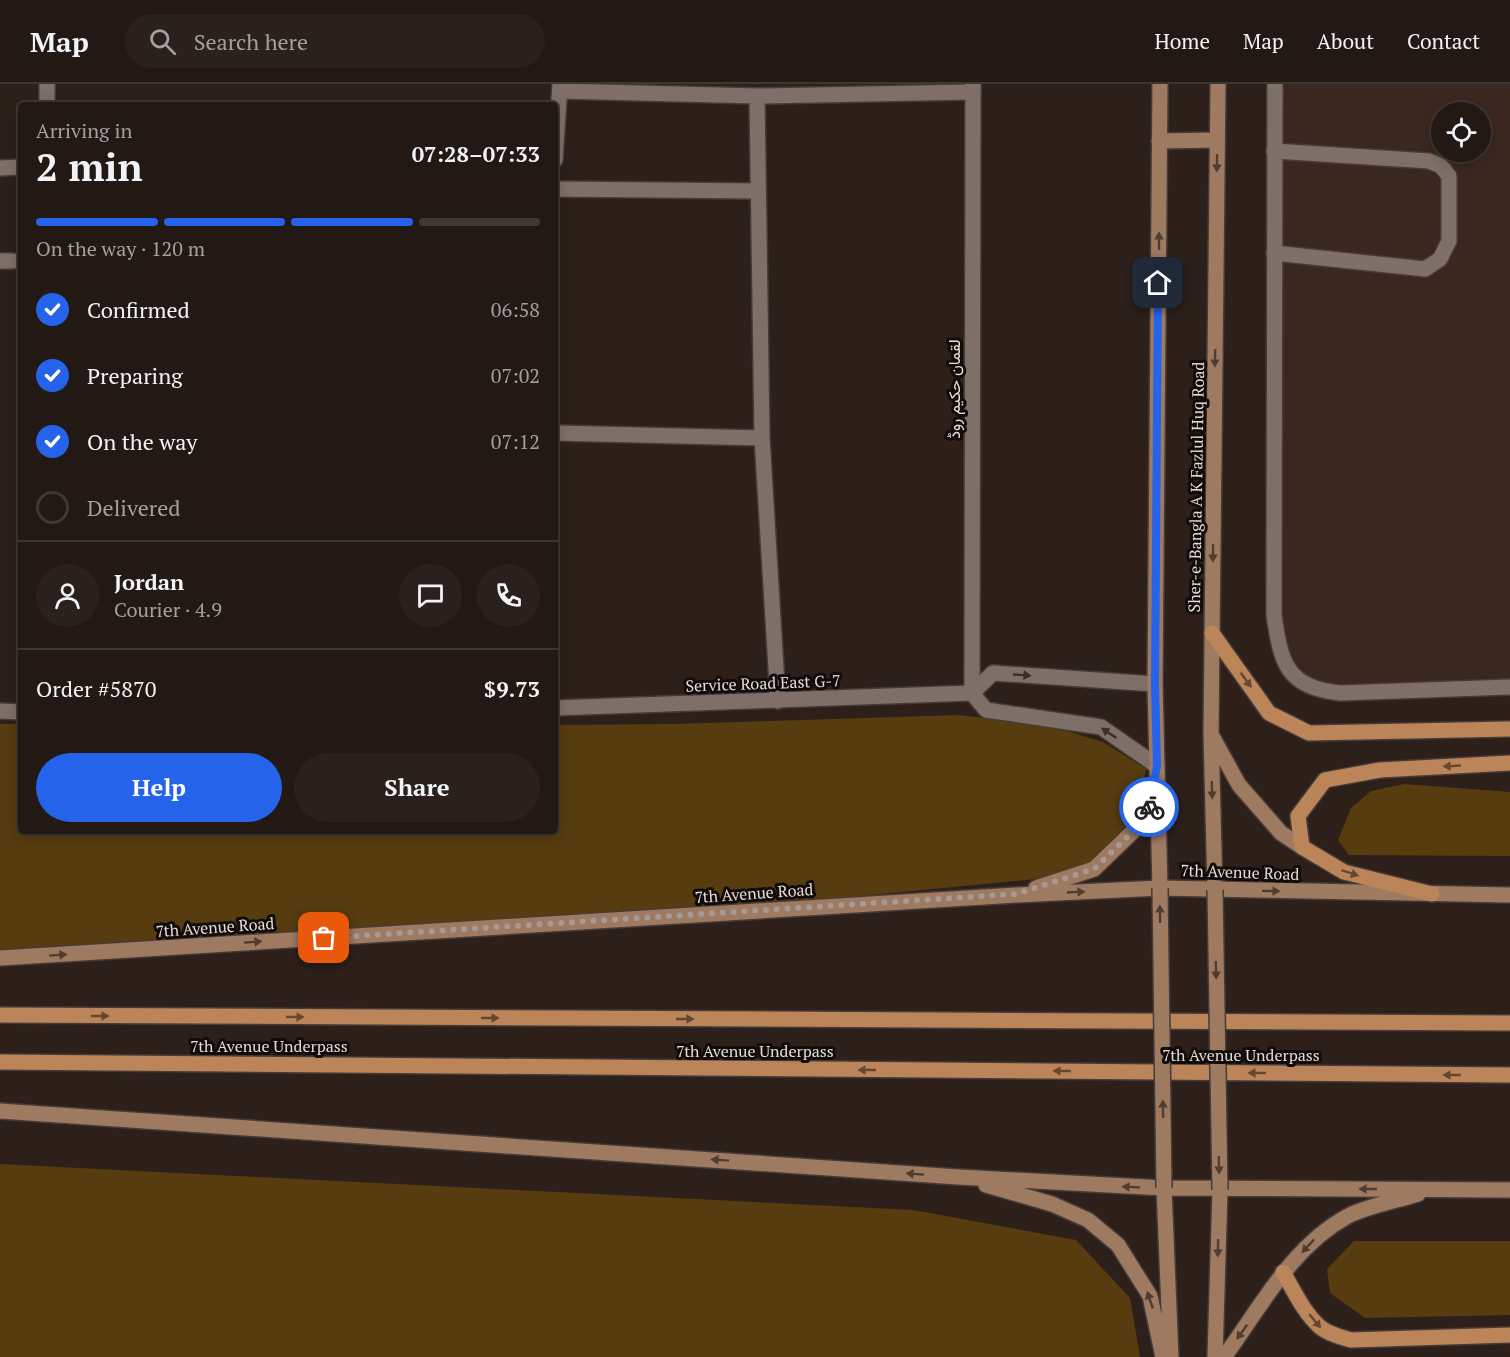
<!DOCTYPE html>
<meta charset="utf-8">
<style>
:root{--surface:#221814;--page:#2a211d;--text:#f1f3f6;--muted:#a2a0a0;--line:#3f3734;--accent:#2563eb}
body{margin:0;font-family:"PT Serif",Vazirmatn,serif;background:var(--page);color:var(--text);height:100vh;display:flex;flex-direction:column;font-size:22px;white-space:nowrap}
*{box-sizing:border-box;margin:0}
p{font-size:20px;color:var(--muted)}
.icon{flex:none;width:33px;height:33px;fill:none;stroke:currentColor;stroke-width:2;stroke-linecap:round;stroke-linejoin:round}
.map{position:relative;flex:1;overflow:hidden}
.panel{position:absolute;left:18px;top:18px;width:540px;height:732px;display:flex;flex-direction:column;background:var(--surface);border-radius:6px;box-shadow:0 3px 15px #0003,0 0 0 2px var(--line)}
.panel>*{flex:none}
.buttons{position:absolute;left:1431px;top:18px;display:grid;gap:12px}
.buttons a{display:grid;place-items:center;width:60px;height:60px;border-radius:50%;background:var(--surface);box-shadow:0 3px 15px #0003,0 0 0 2px var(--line);font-size:30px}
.pin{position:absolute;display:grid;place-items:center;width:51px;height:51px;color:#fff;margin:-26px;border-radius:12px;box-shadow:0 3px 9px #0006}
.courier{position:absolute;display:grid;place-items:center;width:60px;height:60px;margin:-30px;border:4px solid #2563eb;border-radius:50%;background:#fff;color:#222;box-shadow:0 2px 8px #0007}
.summary em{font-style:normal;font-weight:600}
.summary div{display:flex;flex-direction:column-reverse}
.summary{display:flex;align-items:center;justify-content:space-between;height:102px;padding:0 18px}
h1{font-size:39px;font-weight:600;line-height:45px}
.bar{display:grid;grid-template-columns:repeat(4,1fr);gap:9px 6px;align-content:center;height:72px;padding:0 18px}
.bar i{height:8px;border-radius:4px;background:var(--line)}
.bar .active{background:var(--accent)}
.bar p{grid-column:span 4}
.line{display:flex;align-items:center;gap:15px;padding:0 18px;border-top:2px solid var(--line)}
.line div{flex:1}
.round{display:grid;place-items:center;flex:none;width:63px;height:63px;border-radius:32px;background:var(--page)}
ol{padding:0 18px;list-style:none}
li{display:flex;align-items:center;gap:18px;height:66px}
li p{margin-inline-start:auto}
li .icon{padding:6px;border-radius:50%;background:var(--accent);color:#fff;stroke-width:4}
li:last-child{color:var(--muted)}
li i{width:33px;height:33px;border:3px solid var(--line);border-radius:50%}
.primary-button{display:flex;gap:12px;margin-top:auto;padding:12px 18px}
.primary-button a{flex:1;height:69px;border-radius:36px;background:var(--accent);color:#fff;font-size:24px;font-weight:600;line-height:69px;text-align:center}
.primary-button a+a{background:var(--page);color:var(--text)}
header{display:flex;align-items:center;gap:36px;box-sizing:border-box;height:84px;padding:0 30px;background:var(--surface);border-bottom:2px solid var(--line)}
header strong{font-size:28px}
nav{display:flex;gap:33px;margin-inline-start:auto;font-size:21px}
.search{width:420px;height:54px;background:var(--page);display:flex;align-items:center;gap:15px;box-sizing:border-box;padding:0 21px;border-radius:33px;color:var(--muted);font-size:22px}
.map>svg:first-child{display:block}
.built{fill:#3a2720;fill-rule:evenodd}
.green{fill:#563c0f}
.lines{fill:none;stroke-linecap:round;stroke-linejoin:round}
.service-casing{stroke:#473b38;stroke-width:18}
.minor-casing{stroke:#473b38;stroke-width:18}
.tertiary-casing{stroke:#473b38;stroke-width:18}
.secondary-casing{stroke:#473b38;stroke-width:18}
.primary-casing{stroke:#473b38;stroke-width:18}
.service{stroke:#7f6f69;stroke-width:15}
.minor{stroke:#7f6f69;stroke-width:15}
.tertiary{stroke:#7f6f69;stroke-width:15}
.secondary{stroke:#9e7a61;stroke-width:15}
.primary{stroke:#bc8559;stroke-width:15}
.secondary-bridge-casing{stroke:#473b38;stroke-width:18;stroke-linecap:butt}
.secondary-bridge{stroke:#9e7a61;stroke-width:15}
.oneway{fill:#503d31}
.oneway2{fill:#382e2b}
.oneway3{fill:#664831}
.done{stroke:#a59a96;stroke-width:6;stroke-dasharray:0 10.8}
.route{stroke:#2563eb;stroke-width:8}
.labels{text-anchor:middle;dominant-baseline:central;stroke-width:6;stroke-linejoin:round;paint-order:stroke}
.street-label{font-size:16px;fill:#e5dbd8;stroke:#110b09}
</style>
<header>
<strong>Map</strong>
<div class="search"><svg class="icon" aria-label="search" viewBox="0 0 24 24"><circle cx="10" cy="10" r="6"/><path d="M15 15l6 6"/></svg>Search here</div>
<nav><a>Home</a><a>Map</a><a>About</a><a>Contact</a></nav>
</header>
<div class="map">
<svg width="1510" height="1273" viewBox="0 0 1510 1273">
<rect width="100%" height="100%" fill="#2d201b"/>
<!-- built -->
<path class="built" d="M1275,0H1510V603L1340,609L1305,600L1279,565ZM1442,28H1480V68H1442Z"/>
<!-- green -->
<path class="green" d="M959,631L1050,642L1103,658L1146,685L1137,729L1094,785L1036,795L601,837L0,873V640H21V747H555V641L673,640Z
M1404,700L1510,708V772L1349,771L1338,756L1351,724L1371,707Z
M0,1080L913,1126L1076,1156L1130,1214L1140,1273H0Z
M1354,1157H1510V1231L1365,1234L1330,1209L1327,1185Z"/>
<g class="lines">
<defs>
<path id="service" d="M0,84L21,83
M1274,169L1425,185L1440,175L1449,157V92L1441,82L1429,77L1274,67"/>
<path id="minor" d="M47,0V21
M1275,0L1274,531C1281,579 1286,603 1340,609L1510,603
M560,7L757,12L973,8
M757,12L762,354L778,617
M555,76L560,0
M555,105L758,107
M0,177H13
M555,349L762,354
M972,609L986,626L1101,643L1157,682
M972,609L993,589L1155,600
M555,624L972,609
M0,627L21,628"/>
<path id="tertiary" d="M972,609L973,0"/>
<path id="secondary" d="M1160,0L1155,600L1160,804
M1159,57L1217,56
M1212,652L1239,701L1281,749L1302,763
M1036,804L1094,785L1147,734L1151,713
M1215,806L1211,649L1218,0
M0,874L1016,811L1160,804L1510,811
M0,1027L958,1093L1164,1104L1510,1106
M986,1101L1052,1120L1088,1136L1118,1161L1150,1212L1163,1273
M1164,1104L1171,1273
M1215,1273L1220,1106
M1224,1273C1261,1223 1291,1163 1348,1132C1364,1123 1399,1116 1418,1110"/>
<path id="primary" d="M1212,549L1269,629L1309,649L1510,645
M1432,810L1344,788L1302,763L1298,732L1325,696L1380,686L1510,679
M0,931L1510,939
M0,978L1510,991
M1283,1188C1294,1207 1304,1229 1320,1243C1328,1250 1341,1253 1351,1256L1510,1251"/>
</defs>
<!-- service casing -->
<use href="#service" class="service-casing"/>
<!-- minor casing -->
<use href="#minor" class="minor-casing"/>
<!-- tertiary casing -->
<use href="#tertiary" class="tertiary-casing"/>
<!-- secondary casing -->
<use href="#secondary" class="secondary-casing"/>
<!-- primary casing -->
<use href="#primary" class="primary-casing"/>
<!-- service -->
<use href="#service" class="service"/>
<!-- minor -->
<use href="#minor" class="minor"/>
<!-- tertiary -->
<use href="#tertiary" class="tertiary"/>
<!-- secondary -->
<use href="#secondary" class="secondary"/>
<!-- primary -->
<use href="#primary" class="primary"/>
<defs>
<path id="secondary-bridge" d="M1160,804L1164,1104
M1215,806L1220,1106"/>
</defs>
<!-- secondary-bridge casing -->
<use href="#secondary-bridge" class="secondary-bridge-casing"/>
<!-- secondary-bridge -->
<use href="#secondary-bridge" class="secondary-bridge"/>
</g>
<!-- one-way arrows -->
<defs><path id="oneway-solid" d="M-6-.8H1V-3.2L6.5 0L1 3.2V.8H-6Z" transform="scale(1.5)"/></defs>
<g class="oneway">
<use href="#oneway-solid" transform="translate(1217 79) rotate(91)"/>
<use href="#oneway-solid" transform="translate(1159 157) rotate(-90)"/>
<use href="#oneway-solid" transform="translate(1215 274) rotate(91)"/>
<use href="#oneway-solid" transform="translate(1213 469) rotate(91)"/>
<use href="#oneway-solid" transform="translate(1212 706) rotate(88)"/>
<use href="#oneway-solid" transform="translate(1271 807) rotate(1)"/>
<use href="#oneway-solid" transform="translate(1076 808) rotate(-3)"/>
<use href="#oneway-solid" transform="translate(1160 830) rotate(-91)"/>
<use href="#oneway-solid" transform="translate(253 858) rotate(-4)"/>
<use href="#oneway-solid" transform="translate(58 871) rotate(-4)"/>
<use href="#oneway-solid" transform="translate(1216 886) rotate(89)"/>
<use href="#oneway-solid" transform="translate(1163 1025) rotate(-91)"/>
<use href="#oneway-solid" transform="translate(720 1076) rotate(-176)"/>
<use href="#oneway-solid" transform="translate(1219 1081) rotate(89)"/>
<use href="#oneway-solid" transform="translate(915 1090) rotate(-176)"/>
<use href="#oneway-solid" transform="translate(1131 1103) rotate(-177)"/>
<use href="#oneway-solid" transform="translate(1368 1105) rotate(180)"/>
<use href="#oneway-solid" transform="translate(1308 1162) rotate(133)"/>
<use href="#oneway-solid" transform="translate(1218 1164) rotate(91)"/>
<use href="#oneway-solid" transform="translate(1150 1216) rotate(-109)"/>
<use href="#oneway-solid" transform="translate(1242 1248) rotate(125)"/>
</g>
<g class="oneway2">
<use href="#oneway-solid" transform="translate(1022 591) rotate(4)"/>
<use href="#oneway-solid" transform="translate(1109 649) rotate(-146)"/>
</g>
<g class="oneway3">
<use href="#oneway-solid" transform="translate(1246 596) rotate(54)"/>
<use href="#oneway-solid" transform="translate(1452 682) rotate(177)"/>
<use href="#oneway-solid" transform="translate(1350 789) rotate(18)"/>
<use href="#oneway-solid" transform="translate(100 932)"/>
<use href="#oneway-solid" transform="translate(295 933)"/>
<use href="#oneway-solid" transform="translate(490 934)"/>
<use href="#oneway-solid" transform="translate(685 935)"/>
<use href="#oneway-solid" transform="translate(867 986) rotate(-180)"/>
<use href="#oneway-solid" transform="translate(1062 987) rotate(-180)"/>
<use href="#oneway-solid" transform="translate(1257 989) rotate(-180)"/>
<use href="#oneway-solid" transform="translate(1452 991) rotate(-180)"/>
<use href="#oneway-solid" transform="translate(1315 1237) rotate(50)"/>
</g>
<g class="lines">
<!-- done -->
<path class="done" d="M324,854L1016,810L1094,785L1147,734L1149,723"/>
<!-- route -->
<path class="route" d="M1149,723L1157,682L1155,600L1158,199"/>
</g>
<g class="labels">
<!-- street labels -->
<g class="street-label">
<text transform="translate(954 305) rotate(-90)">لقمان حکیم روڈ</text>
<text transform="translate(1196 403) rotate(-89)">Sher-e-Bangla A K Fazlul Huq Road</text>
<text transform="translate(763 599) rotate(-2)">Service Road East G-7</text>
<text transform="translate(1240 788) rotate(2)">7th Avenue Road</text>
<text transform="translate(754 809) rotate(-4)">7th Avenue Road</text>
<text transform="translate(215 843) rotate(-4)">7th Avenue Road</text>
<text x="269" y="962">7th Avenue Underpass</text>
<text x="755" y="967">7th Avenue Underpass</text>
<text x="1241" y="971">7th Avenue Underpass</text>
</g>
</g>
</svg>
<div class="buttons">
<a><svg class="icon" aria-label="locate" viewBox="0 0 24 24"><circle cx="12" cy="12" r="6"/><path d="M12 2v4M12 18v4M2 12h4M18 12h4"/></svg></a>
</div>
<div class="pin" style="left:324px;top:854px;background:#ea580c"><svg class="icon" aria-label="bag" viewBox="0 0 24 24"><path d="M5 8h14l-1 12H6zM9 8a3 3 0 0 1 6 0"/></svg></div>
<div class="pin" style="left:1158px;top:199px;background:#1f2937"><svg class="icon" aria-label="home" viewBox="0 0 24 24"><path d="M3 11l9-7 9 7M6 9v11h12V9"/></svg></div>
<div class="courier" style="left:1149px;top:723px"><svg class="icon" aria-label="bike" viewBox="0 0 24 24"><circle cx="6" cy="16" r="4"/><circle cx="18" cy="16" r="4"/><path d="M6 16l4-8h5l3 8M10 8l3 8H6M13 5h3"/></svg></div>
<section class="panel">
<div class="summary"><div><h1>2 min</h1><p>Arriving in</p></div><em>07:28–07:33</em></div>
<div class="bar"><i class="active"></i><i class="active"></i><i class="active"></i><i></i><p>On the way · 120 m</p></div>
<ol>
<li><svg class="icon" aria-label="check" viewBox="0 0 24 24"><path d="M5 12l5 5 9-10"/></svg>Confirmed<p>06:58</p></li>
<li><svg class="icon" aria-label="check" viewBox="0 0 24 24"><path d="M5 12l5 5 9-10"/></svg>Preparing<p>07:02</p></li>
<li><svg class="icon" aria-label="check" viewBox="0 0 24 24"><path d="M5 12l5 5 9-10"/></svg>On the way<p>07:12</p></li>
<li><i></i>Delivered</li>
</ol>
<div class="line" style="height:108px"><a class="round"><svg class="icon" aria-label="person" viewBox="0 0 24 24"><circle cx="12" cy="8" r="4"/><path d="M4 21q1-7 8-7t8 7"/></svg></a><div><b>Jordan</b><p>Courier · 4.9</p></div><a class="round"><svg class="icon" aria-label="chat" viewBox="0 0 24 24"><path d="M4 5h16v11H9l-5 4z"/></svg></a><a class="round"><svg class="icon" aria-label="phone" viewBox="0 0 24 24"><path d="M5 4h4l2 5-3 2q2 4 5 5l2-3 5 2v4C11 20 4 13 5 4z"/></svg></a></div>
<div class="line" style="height:78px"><div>Order #5870</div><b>$9.73</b></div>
<div class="primary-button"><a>Help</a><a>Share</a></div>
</section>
</div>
